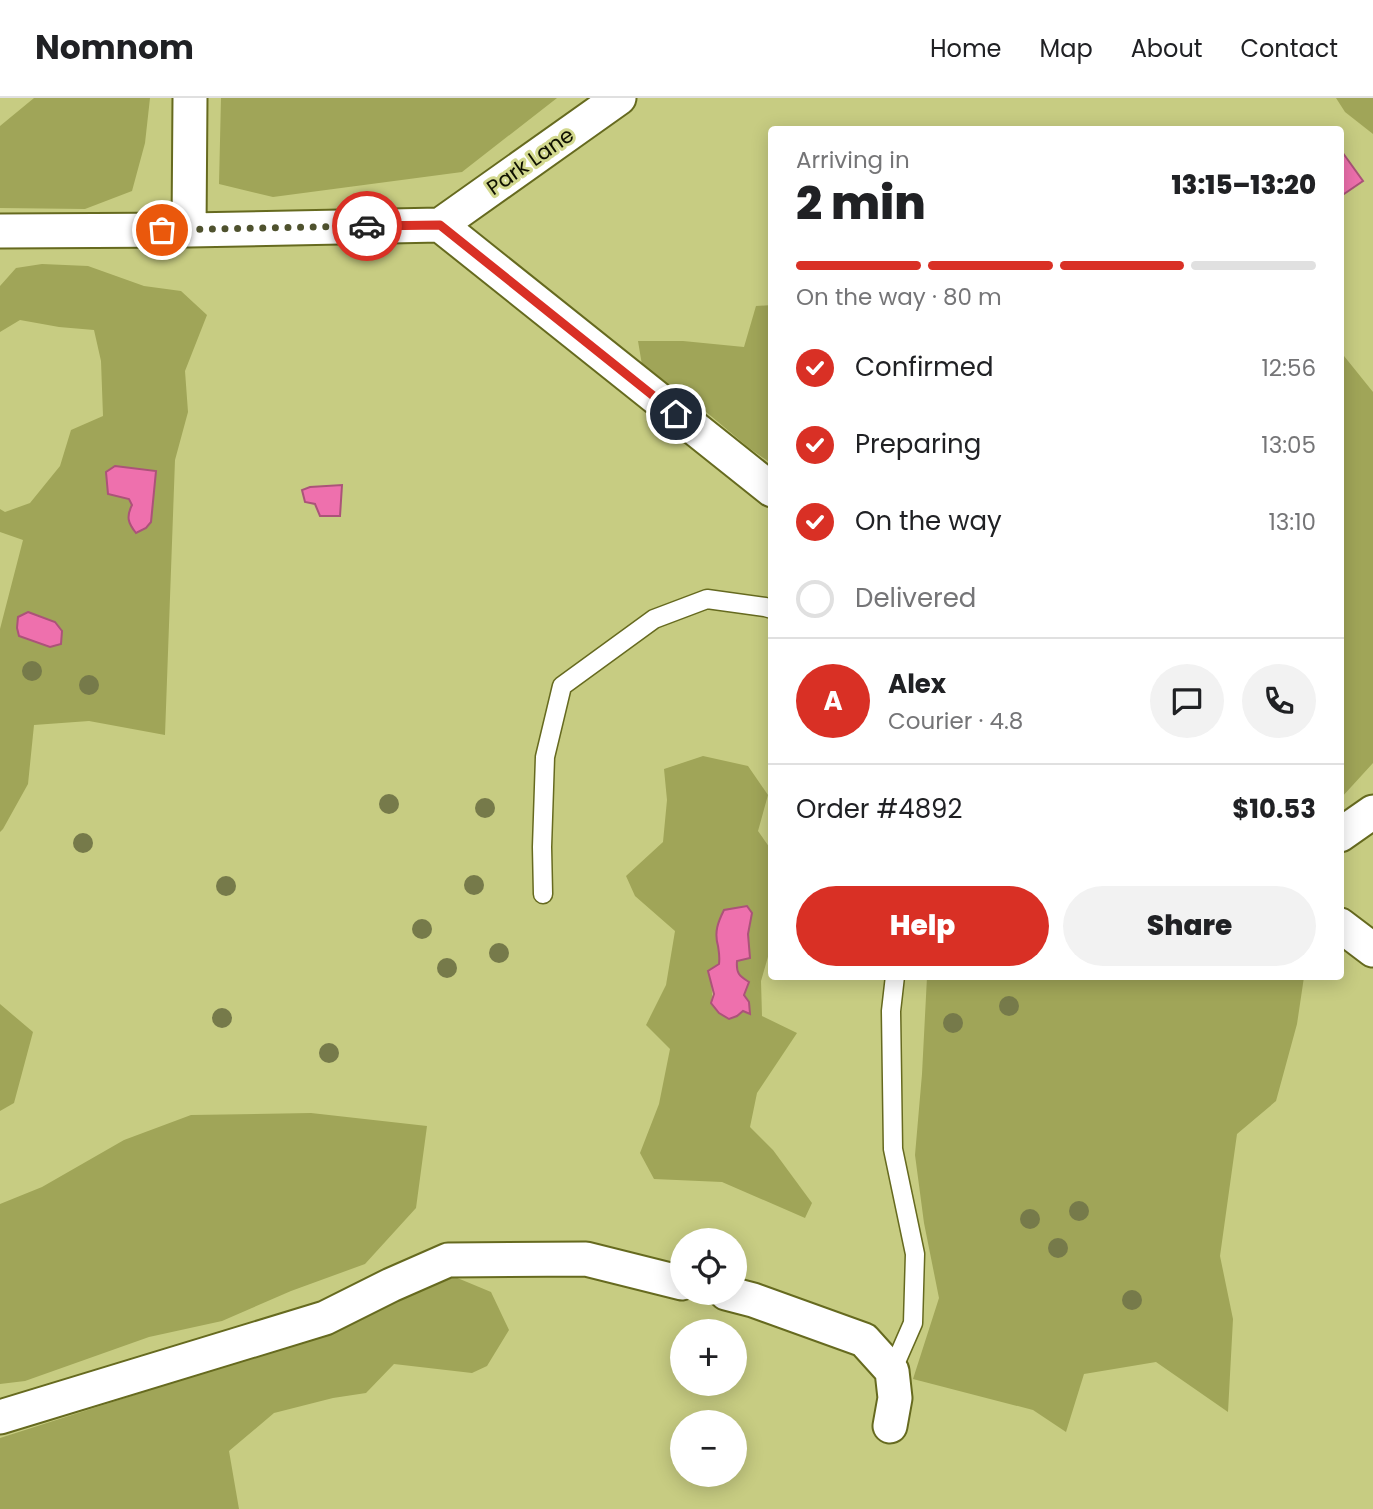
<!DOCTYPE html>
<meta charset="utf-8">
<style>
:root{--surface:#fff;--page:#f2f2f2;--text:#202124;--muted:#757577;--line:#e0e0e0;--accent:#d93025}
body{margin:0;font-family:Poppins,sans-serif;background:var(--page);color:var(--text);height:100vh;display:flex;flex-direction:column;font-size:26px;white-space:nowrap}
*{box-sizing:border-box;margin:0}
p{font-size:23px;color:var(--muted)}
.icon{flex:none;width:38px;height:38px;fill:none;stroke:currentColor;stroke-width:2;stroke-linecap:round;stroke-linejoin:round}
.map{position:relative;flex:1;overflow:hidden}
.panel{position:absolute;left:768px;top:28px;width:576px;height:854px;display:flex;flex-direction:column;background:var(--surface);border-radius:7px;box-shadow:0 4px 18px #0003}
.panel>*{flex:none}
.buttons{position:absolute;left:670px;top:1130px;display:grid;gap:14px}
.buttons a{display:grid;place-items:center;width:77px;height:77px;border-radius:50%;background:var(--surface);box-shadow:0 4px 18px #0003;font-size:35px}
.pin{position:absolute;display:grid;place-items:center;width:60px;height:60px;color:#fff;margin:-30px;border:4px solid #fff;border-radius:50%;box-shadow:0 2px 7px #0007}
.courier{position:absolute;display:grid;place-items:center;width:70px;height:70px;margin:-35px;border:5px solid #d93025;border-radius:50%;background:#fff;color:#222;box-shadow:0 2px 9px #0007}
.summary em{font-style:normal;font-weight:800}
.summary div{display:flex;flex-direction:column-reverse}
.summary{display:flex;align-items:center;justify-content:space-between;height:119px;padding:0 28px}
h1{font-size:46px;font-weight:800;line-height:52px}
.bar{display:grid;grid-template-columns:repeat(4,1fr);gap:10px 7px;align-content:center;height:84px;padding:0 28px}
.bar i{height:9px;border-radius:5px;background:var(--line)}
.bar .on{background:var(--accent)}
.bar p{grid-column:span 4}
.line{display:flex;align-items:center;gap:18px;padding:0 28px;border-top:2px solid var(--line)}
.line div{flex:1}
.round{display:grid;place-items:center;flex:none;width:74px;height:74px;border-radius:37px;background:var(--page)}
ol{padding:0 28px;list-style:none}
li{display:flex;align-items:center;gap:21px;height:77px}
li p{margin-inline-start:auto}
li .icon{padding:7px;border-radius:50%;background:var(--accent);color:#fff;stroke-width:4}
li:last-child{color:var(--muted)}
li i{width:38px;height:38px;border:4px solid var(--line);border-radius:50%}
.cta{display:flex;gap:14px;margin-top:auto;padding:14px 28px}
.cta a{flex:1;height:80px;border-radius:42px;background:var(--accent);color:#fff;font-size:28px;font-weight:800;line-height:80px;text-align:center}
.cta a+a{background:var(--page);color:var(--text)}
header{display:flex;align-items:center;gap:42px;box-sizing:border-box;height:98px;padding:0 35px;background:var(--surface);border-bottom:2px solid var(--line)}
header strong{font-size:33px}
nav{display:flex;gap:38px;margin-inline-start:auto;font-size:24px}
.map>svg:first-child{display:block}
.green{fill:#a0a558;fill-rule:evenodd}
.water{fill:#ee70ad;stroke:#ab5379;stroke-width:2}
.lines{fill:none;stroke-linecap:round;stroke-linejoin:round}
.lane-casing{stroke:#666a1f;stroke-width:21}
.street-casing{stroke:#666a1f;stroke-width:37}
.lane{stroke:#fff;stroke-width:18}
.street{stroke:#fff;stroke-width:33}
.tree{fill:#767a4a}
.done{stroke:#4f522e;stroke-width:7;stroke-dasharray:0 12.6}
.route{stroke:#d93025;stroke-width:9}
.labels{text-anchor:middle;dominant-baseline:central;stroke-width:6;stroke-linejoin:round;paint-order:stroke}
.street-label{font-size:21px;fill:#0f1000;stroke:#d3d98f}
</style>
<header>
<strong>Nomnom</strong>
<nav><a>Home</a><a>Map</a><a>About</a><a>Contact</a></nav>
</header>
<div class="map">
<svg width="1373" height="1411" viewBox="0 0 1373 1411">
<rect width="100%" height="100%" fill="#c7cc82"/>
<!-- green -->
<path class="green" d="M34,0H150L145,45L132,93L85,111L0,110V28Z
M221,0H557L462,74L273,99L219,86Z
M1336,0H1373V36L1345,14Z
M42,166L88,168L144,188L181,193L207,217L185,273L188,314L175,362L165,637L89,623L34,627L28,686L3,731L0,734V531L23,442L0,434V411L5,414L30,405L60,368L71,332L103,318L101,263L94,232L59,229L20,222L0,234V188L16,170Z
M772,207V366L749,350L686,297L643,273L638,243H683L744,249L756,208Z
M1340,253L1373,294V665L1341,700Z
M703,658L748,668L768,697L758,733L772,753V845L761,883L762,918L797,935L757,995L750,1029L773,1052L812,1105L805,1120L722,1084L654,1081L640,1055L659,1006L670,951L646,927L666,887L675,833L635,798L626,778L663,744L667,702L664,671ZM752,815L748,836L750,860L737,863V873L745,891L744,897L749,916L743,913L737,918L729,921L719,915L711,905C715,891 705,876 719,866L721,857L717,844Z
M927,879H1304L1297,926L1276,1003L1237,1036L1220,1158L1233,1221L1228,1314L1156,1264L1084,1276L1066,1334L1033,1312L913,1281L939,1200L924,1125L915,1057L922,976Z
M0,906L33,934L14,1005L0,1013Z
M311,1015L427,1028L416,1110L365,1166L291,1193L222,1223L149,1239L25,1283L0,1286V1106L42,1089L124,1042L191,1017Z
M455,1179L491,1194L509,1232L487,1268L472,1275L394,1266L366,1295L333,1300L274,1315L229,1353L239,1411H0V1340L315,1239L380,1207Z"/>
<!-- water -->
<path class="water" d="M1340,51L1363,83L1341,98H1340Z
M115,368L156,373L151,424L146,430L136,435C128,425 126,419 132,407L129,401L108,396L106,374Z
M342,387L340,418H320L315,406L305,404L302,392L310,389Z
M28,514L55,524L62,533L61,546L50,549L19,538L17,530L18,519Z
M747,808L752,815L748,836L750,860L737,863C736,875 739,878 749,884L744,897L749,904L750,916L743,913L737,918L729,921L719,915L711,905L714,896L708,873L719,866C720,858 719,855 718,848C714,834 718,824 724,812Z"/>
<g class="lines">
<defs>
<path id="lane" d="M543,796L542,749L545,659L562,588L654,521L707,501L765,509L772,511
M892,1273L913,1225L915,1156L893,1051L891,913L895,878"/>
<path id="street" d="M440,127L619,0
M189,132L190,0
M0,133L189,132L440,127L772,392
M1340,737L1373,714
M1340,827L1373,852
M726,1195L753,1202L864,1242L892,1273L895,1300L890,1328
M0,1319L325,1220L391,1187L448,1162L586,1161L682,1185"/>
</defs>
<!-- lane casing -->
<use href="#lane" class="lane-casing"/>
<!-- street casing -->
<use href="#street" class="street-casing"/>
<!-- lane -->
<use href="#lane" class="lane"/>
<!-- street -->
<use href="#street" class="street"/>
</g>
<!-- trees -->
<g class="tree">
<circle cx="32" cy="573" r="10"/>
<circle cx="89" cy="587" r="10"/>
<circle cx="389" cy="706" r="10"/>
<circle cx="485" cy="710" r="10"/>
<circle cx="83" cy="745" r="10"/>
<circle cx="474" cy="787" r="10"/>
<circle cx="226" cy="788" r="10"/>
<circle cx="422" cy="831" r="10"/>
<circle cx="499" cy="855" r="10"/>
<circle cx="447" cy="870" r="10"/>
<circle cx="1009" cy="908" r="10"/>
<circle cx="222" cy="920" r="10"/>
<circle cx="953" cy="925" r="10"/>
<circle cx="329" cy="955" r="10"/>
<circle cx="1079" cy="1113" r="10"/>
<circle cx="1030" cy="1121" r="10"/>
<circle cx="1058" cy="1150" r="10"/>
<circle cx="1132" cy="1202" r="10"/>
</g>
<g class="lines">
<!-- done -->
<path class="done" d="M162,132L367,128"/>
<!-- route -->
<path class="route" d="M367,128L440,127L676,316"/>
</g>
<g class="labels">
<!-- street labels -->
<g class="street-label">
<text transform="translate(530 63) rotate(-35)">Park Lane</text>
</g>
</g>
</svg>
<div class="buttons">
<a><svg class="icon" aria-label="locate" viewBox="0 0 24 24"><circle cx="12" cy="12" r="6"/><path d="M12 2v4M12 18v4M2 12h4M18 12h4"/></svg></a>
<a>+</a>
<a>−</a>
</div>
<div class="pin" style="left:162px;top:132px;background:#ea580c"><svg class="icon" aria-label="bag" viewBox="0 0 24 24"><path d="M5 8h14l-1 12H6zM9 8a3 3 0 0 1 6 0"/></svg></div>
<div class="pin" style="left:676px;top:316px;background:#1f2937"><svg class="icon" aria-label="home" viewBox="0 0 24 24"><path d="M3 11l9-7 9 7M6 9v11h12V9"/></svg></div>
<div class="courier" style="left:367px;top:128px"><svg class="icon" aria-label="car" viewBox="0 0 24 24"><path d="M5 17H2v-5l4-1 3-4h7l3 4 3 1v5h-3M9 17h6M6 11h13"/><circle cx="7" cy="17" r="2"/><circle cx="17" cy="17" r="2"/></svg></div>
<section class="panel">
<div class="summary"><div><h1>2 min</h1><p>Arriving in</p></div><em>13:15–13:20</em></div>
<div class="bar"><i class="on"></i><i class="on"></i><i class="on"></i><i></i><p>On the way · 80 m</p></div>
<ol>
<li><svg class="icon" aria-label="check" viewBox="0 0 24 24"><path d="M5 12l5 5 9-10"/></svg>Confirmed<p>12:56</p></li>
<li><svg class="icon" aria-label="check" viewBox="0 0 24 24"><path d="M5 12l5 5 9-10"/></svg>Preparing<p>13:05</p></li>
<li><svg class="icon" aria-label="check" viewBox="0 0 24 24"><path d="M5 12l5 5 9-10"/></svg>On the way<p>13:10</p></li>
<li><i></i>Delivered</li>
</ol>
<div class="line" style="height:126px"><b class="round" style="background:var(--accent);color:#fff">A</b><div><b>Alex</b><p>Courier · 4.8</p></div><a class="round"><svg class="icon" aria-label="chat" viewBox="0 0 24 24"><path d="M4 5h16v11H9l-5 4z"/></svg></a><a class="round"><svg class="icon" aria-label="phone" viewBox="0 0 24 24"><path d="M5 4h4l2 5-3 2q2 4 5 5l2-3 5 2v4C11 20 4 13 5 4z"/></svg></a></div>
<div class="line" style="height:91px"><div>Order #4892</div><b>$10.53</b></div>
<div class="cta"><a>Help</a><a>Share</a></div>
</section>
</div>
